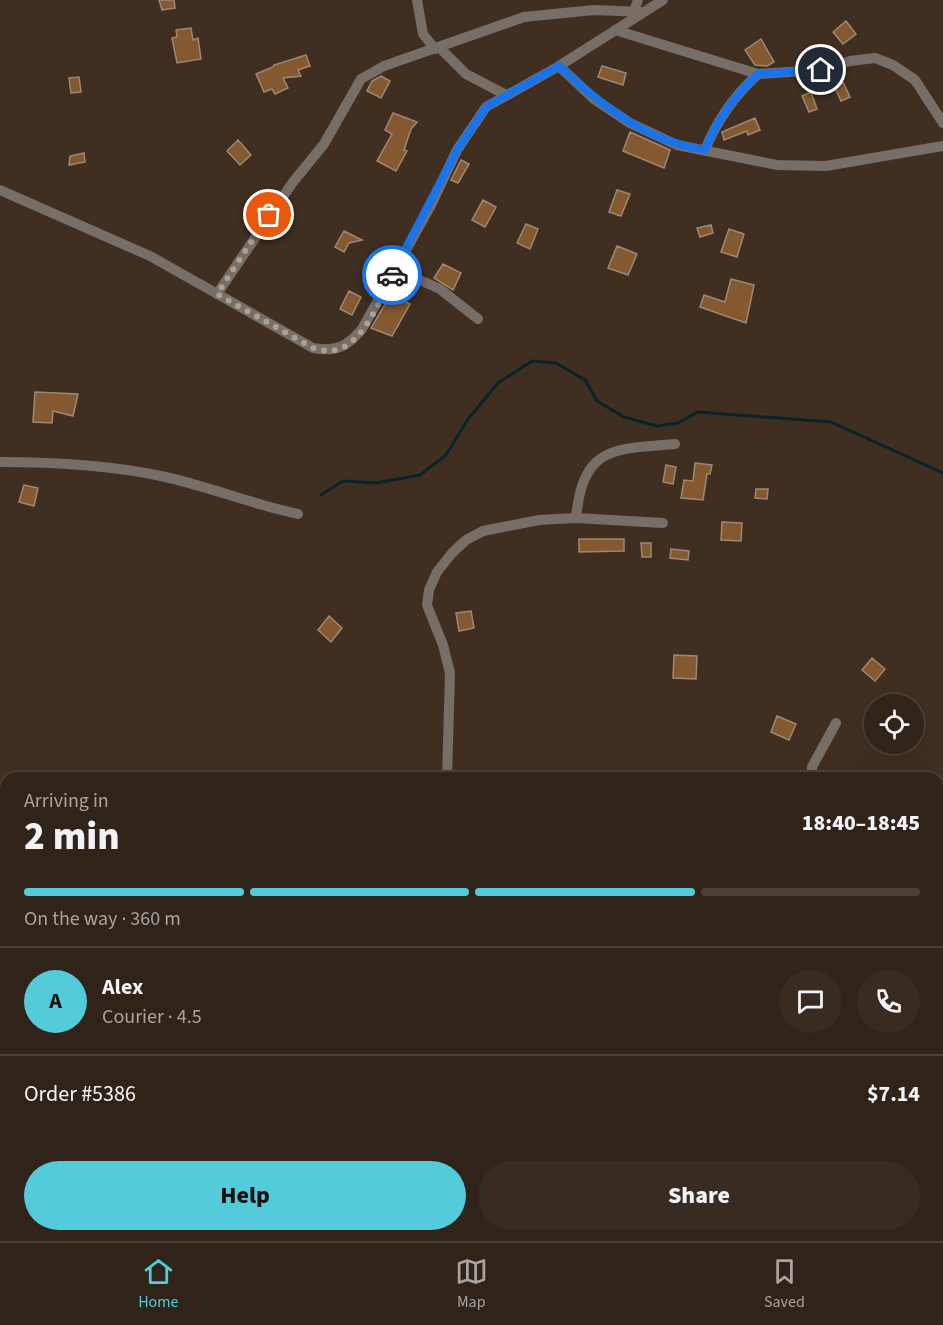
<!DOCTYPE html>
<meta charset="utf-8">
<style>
:root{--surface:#302319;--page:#382b22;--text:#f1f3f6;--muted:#a8a4a2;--line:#4b4038;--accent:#53cbda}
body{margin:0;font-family:"Source Sans 3",sans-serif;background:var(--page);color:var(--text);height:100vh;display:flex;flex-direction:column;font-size:22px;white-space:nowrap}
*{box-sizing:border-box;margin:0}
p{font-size:20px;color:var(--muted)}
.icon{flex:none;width:33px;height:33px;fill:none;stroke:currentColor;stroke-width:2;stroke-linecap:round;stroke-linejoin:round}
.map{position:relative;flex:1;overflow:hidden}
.drawer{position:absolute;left:0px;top:772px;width:944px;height:470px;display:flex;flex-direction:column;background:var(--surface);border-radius:18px 18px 0 0;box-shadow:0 6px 24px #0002,0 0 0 2px var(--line)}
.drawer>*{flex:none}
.tools{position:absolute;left:864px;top:694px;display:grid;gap:12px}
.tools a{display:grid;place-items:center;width:60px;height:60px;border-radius:50%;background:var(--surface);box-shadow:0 6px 24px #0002,0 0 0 2px var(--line);font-size:30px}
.pin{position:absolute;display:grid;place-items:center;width:51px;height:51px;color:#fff;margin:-26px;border:3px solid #fff;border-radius:50%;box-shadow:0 2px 6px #0007}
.courier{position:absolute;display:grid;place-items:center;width:60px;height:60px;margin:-30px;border:4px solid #1a73e8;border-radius:50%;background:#fff;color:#222;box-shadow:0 2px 8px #0007}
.summary em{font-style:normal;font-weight:800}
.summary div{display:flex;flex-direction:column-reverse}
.summary{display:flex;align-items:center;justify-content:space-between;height:102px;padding:0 24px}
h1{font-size:39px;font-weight:800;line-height:45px}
.bar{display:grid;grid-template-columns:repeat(4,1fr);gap:9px 6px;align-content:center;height:72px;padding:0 24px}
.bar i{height:8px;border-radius:4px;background:var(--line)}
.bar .current{background:var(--accent)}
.bar p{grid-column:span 4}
.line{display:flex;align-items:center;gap:15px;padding:0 24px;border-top:2px solid var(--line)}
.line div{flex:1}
.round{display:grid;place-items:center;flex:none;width:63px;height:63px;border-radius:32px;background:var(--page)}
.button{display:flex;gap:12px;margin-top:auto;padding:12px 24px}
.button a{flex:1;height:69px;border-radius:36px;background:var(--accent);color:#111;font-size:24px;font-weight:800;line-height:69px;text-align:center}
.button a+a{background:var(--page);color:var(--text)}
.dock{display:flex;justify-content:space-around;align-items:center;height:84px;border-top:2px solid var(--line);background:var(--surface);font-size:16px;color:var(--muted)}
.dock a{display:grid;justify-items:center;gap:3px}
.dock .current{color:var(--accent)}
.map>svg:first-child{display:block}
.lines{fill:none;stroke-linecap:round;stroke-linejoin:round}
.stream{stroke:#092427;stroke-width:3}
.building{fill:#85592f;stroke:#9c8878;stroke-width:1.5}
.path{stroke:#918377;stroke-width:2;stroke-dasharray:1.5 4.5;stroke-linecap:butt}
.minor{stroke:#776e67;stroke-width:10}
.done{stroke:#ac9f94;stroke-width:6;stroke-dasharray:0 10.8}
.route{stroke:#1a73e8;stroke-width:8}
</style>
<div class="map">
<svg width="943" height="1241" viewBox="0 0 943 1241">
<rect width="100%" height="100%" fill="#402f21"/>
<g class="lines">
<!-- stream -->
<path class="stream" d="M321,495L343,481L376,483L420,475L446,455L468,419L498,383L532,361L556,363L585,380L597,401L624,417L657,426L678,423L698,412L831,422L943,473"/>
</g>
<!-- building -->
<path class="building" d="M159,0H174L175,8L162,10Z
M846,21L856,34L843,44L833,32Z
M191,28L193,40L198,38L201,59L177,63L172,38L177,37L176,30Z
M761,39L774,62L767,66L755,65L745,50Z
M306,55L310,66L298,70L301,76L283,78L288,88L275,94L272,89L264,92L256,74L273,67L274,65Z
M602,66L626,73L623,85L598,77Z
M381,76L390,81L381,98L367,91L372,81Z
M79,77L81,92L71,93L69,78Z
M843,82L850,97L841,101L834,86Z
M811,92L817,109L809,112L802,96Z
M393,113L417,122L411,129L404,150L407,151L396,171L377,161L392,134L385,130Z
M755,118L760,130L748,135L747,131L724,140L722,132Z
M630,132L670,150L664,168L623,151Z
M238,140L251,155L240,165L227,151Z
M84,153L85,162L69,165L70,156Z
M461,160L469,164L458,183L451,180Z
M617,190L630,194L621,216L609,212Z
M483,200L496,207L485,227L472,220Z
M526,224L538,229L530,249L517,243Z
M711,225L713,233L700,237L697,228Z
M729,229L744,234L737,257L721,252Z
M344,231L362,240L349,243L344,252L335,247Z
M617,246L637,254L628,275L608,268Z
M443,264L461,273L453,290L434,278Z
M731,279L754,285L746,323L700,307L704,295L725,302Z
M349,291L361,297L352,315L340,309Z
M391,294L410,304L392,336L371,328Z
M35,392L78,394L73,416L53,411L52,423L33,422Z
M695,463L712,465L710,474H707L703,500L681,498L684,480L693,481Z
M666,465L676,467L673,484L663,482Z
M24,485L38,488L34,506L19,502Z
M756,489H768L767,499L755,498Z
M722,522L742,523L741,541L721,540Z
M579,539H624V551L579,552Z
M641,543H651V557H642Z
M671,549L689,551L688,560L670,558Z
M471,611L474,628L459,631L456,613Z
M329,616L342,628L331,642L318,630Z
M674,655L697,656L696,679L673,678Z
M872,658L885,669L875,681L862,670Z
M777,716L796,724L789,740L771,732Z"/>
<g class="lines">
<!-- path -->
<path class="path" d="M627,1236L634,1241"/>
<!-- minor -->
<path class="minor" d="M417,0L423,34L435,49
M634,11L638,0
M615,30L758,74L821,70L850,61L875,58L893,65L915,80L943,123
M439,47L466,74L506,95
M559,66L594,99L630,123L677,145L777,165L826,166L943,146
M705,150C717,120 734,96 758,74
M0,190L150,256L313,348C336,352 347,347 362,329L431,205L457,150L486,107L559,66L663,0
M395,269L440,289L478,319
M217,294L293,182L324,144L361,79L384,66L524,17L594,10L644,12
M0,462C53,462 109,465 161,476C208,486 251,504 298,514
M576,518C583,446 613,449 675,444
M447,778L450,673L443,645L427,605L429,590L437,572L452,553L466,540L483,531L539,520L576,518L663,523
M812,778V767L836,723
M938,892H943
M0,1081L6,1079
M938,1115L943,1117
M0,1139L6,1146
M432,1236L436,1241
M97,1241L99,1236"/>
</g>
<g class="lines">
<!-- done -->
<path class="done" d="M269,215L217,294L313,348C320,350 328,352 336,350C364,343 381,298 392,275"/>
<!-- route -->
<path class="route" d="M392,275L457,150L486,107L559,66C602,106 646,141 705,150C717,120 734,96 758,74L821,70"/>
</g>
</svg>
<div class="tools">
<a><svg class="icon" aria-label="locate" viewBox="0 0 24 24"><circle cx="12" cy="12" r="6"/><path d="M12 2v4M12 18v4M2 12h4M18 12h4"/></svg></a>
</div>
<div class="pin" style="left:269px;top:215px;background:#ea580c"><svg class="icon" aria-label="bag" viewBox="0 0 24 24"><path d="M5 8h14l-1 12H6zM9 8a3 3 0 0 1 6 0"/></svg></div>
<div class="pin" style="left:821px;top:70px;background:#1f2937"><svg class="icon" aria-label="home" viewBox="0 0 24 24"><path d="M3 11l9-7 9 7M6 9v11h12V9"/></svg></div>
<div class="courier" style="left:392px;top:275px"><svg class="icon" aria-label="car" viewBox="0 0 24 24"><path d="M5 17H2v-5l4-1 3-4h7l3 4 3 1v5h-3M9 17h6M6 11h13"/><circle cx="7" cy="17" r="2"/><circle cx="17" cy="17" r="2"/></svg></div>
<section class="drawer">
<div class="summary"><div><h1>2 min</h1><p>Arriving in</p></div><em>18:40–18:45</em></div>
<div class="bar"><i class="current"></i><i class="current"></i><i class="current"></i><i></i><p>On the way · 360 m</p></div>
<div class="line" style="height:108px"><b class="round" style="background:var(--accent);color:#111">A</b><div><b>Alex</b><p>Courier · 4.5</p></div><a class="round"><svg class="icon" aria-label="chat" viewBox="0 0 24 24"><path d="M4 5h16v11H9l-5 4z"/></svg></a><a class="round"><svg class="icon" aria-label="phone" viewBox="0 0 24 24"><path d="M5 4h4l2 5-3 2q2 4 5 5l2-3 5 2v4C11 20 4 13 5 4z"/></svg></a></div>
<div class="line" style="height:78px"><div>Order #5386</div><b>$7.14</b></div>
<div class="button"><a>Help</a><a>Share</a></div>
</section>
</div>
<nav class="dock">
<a class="current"><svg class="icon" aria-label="home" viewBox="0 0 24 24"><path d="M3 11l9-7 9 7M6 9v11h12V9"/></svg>Home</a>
<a><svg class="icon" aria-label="map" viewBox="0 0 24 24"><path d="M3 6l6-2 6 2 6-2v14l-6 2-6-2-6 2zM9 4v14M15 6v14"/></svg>Map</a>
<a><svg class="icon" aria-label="saved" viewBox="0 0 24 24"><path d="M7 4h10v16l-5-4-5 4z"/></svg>Saved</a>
</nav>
